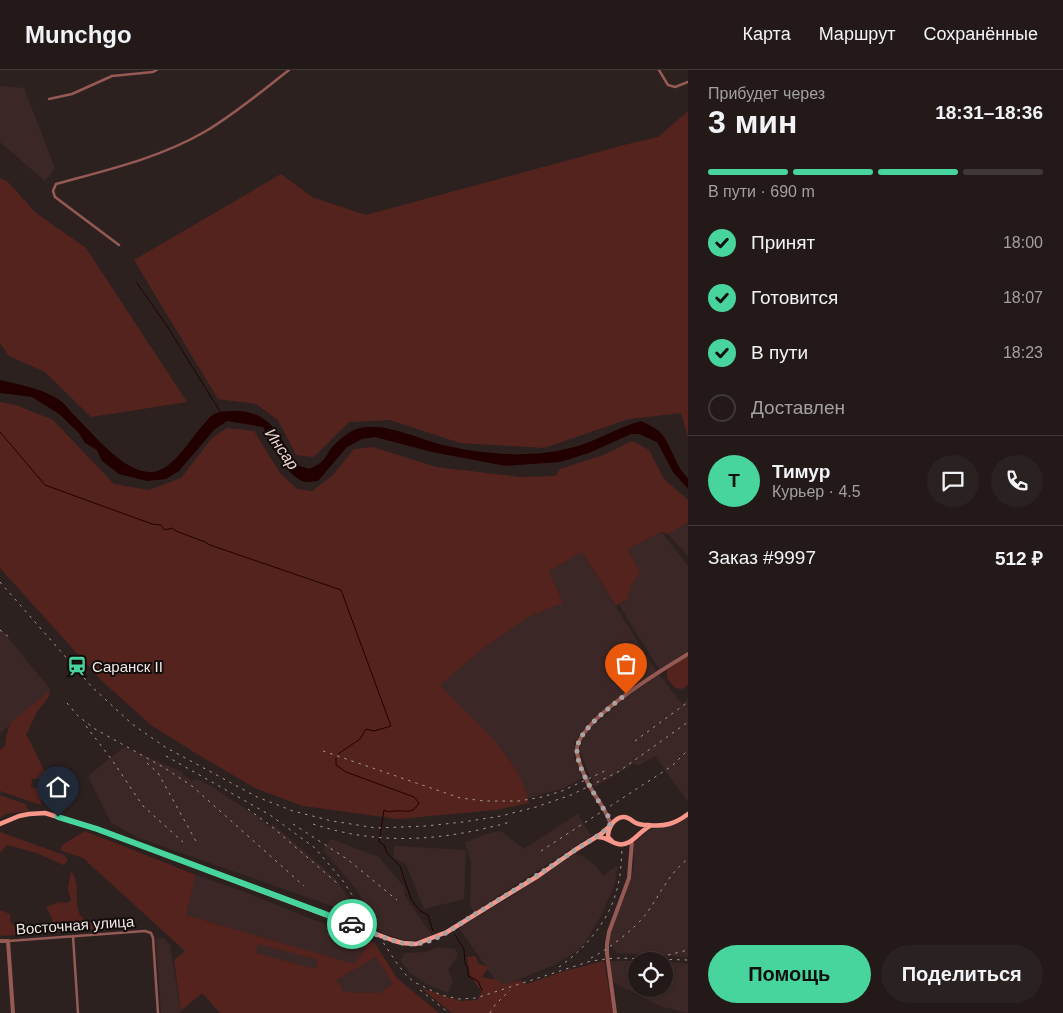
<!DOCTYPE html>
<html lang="ru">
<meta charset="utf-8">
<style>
:root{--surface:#221918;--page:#2a2221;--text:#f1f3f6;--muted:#a2a0a2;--line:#3f3837;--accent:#47d49d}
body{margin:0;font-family:Arial,sans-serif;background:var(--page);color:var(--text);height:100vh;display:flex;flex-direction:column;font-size:19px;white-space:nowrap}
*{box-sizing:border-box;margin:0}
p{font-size:16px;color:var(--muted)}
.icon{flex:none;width:28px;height:28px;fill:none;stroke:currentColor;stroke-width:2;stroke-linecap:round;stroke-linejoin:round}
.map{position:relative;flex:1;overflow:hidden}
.panel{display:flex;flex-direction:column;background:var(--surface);width:375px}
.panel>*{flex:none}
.tools{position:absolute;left:628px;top:882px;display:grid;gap:10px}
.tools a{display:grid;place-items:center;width:45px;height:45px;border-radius:50%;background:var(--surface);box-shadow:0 1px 4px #0004,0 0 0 1px var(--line);font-size:25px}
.pin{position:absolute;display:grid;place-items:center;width:42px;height:42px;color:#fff;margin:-51px -21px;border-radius:50% 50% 50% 0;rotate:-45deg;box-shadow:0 0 5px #0007}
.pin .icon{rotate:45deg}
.courier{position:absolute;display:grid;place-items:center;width:50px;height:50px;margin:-25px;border:4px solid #47d49d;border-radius:50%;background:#fff;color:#222;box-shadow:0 1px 6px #0007}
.head em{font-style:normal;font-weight:700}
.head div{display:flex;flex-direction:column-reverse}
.head{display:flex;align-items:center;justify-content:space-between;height:85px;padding:0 20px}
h1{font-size:32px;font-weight:700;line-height:38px}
.bar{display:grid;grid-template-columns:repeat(4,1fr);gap:8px 5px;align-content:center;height:60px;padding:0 20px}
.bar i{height:6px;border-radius:4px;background:var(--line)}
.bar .selected{background:var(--accent)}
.bar p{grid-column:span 4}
.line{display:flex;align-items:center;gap:12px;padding:0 20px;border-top:1px solid var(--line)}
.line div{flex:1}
.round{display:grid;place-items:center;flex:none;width:52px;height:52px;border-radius:26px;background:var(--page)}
ol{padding:0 20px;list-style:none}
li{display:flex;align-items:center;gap:15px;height:55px}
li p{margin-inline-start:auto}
li .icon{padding:5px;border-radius:50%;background:var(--accent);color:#111;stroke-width:4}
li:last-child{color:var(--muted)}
li i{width:28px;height:28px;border:2px solid var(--line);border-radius:50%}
.cta{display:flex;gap:10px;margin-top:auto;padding:10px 20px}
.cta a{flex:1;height:58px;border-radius:30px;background:var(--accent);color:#111;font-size:20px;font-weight:700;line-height:58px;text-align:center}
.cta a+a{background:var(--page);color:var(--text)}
header{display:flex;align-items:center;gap:30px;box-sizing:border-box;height:70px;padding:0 25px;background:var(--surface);border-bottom:1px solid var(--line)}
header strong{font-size:24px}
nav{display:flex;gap:28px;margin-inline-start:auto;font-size:18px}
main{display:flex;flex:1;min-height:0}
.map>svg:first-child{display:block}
.built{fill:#3b2826}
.green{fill:#54231e;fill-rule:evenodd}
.water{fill:#230000}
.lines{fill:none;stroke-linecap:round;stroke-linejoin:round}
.stream{stroke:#230000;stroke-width:1}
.minor{stroke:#955a53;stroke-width:2.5}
.tertiary{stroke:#955a53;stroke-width:4}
.primary{stroke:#f9968a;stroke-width:4.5}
.rail{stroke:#a39a98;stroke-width:1;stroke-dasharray:2.5 5;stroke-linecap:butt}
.done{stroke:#aca2a1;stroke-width:5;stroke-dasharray:0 9}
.route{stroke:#47d49d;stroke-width:6}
.labels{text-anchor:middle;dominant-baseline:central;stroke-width:4;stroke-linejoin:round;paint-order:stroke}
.poi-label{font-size:15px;fill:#f0e8e6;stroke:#120c0b;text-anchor:start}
.street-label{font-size:15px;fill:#f0e8e6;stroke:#120c0b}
.water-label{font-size:16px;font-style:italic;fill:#f1d7d3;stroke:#120c0b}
</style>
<header>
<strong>Munchgo</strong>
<nav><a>Карта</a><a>Маршрут</a><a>Сохранённые</a></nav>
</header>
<main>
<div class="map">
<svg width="688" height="943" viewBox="0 0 688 943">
<rect width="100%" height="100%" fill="#2d2120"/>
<!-- built -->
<path class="built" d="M0,16L24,18L55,98L45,111L0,72Z
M688,452V486L668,464Z
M661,461L688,496V581L659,599L619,535L628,529L631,516L640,503L628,479Z
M582,482L656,601L614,631L582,661L574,674V687L582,708L563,718L528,728L509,688L439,615L481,580L528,547L563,533L549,501Z
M0,558L51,620L0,663Z
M659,604L682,634L688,629V732L655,686L638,696L635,693L595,717L581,685L580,675L587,662L627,626Z
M124,677L183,702L182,705L193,711L197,709L209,715L257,746L270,758L273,754L336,809L360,846L139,768L111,753L88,706Z
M578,744L591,766L474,842L470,835L471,793L465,772L490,763L501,761L524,779Z
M688,747V887L618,883L609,874L610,865L632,806L634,790L633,775L637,767L652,759L676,755Z
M331,769L379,787L404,817L405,826L432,865L424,869L411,871L403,870L380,862L357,820L323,780Z
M394,776L466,780L464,829L424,839L406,794L394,788Z
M574,784L582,786L595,795L603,806L618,795L614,816L602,844L584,874L571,885L554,895L500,917L459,858L517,823Z
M196,805L239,820L370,872L354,894L186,845Z
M164,868L170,875L181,943H161L156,869Z
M258,873L318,890L316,899L256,883Z
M437,877L455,879L458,885L448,900L453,911L448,923L428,915L410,903L400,890L405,883L426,882Z
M376,887L393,914L379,923L344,922L337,910Z
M610,891H638H636V919H664V892L688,894V943L660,936L613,912Z"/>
<!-- green -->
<path class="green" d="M688,41V367L681,343L629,349L544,378L460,373L390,350L349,352L314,387L296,385L278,350L256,334L218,329L134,190L281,104L312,127L366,145L628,74L658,67Z
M0,108L7,111L36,143L86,178L187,332L91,347L45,302L9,286L0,273Z
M0,332L16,335L53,350L114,414L149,420L181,408L212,368L227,358L254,361L280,403L297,419L312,421L333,405L354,379L373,377L436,397L520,407L555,406L560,399L606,384L632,371L649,380L664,409L688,430V452L668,464L661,462L628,479L640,503L631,516L628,529L616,536L582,482L549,501L563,533L528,547L481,580L440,615C473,652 517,681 529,733L496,740L398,749L303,736L257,719L202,687L151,655L101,610L0,498Z
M688,586V615L682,619L675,618L667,608V599Z
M49,621L50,625L37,642L26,665C34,677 37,688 45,701L42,709H32L31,717L39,718L41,735L0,721V680L5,676L6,668L10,653Z
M0,725L25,734L29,741L6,744L0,748Z
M85,761L196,805L186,845L354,894L370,872H374L397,908L439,943H220L202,923L181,941L174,890L185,881L83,788L60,780L62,775ZM258,874L318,890L316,899L256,883ZM376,887L393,914L379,923L344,922L337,910Z
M0,762L64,785L68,791L63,795L37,783L7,775L0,783Z
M71,801C84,816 67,845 91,853C96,854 102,853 107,854L110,858L0,866V840L10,844L11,853L20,859L52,855V848L46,837L59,832L68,833L71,830L68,819Z
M475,886L479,894L489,897L482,907L497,910L504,915L520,910L527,914L565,901L604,891L613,943H452L421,918L460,931L477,930L482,922L470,905L467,887Z"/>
<!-- water -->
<path class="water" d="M0,310C20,315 40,318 58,329C63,332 67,337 71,342C91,361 123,403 151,402C172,402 190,369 203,355C207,351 210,346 214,344C221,341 229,341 237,341C273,342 280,368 297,395L309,399C312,397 316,396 319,394C325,390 328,382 333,376C338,371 347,363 354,360C379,349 418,369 443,375C487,385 534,389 578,376C600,369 619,357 641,351C647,354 654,357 659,361C672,374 674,395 688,408V419L673,402L657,372L639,364H631L589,383L560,392L506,396L432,382L375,367L362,369L347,377L318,411C313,411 307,413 302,411C284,403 272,373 263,357L227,351L214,360L179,401L166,409L147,411L119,404L102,391L97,380L85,373L79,363L59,344L32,327L0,323Z"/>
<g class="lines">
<!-- stream -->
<path class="stream" d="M137,213L167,256L221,343
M0,362L45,415L152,454L161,455L165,460L172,458L176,461L205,472L210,475L341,520L391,656L374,661L366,659L360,669L338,684
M336,688V695L346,702L414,727L419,733C412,745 407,740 396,741C391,741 389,743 384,740L379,772L384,775L387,783L400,796L411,829L419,840L428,845L433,861
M455,865L464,879L465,893L468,898V906L478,911L482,920"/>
<!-- minor -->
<path class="minor" d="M659,0L668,15L675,17L688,12
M49,29L72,24L112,6L153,2L157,0
M119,175L55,127L53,121L56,114C107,100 160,88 206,61C236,43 262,21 289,0
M73,866L78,943
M8,871L145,861L151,863L153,868L158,943"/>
<!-- tertiary -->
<path class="tertiary" d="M611,756C608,743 600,733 593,722C586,711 580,696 577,683C572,653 665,598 688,584
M0,871H8L13,943
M615,943L607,884V874L609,862L629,808L632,771"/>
<!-- primary -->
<path class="primary" d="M0,754L19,746L29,744L45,743L97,759L392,870L402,873L416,874L447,862L538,806L575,780L601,764L610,756
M598,767C606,767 610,772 618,774C631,777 638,762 650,756
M612,771L608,767C608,759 613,748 623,747C629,746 631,751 636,753C640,755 644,755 648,755C664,757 675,754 688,744"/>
<!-- rail -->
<path class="rail" d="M0,512L92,617L132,654L165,677L257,727L293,741L332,751L376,758L426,756L463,752L501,746L536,737L571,725L618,702L688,652
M0,560L10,568
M67,633L78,646L95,659L163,697L192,716L304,816
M86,656L112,690L143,736L183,772
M635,671L688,632
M323,681L460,728L485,731H519L542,727L562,721L607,700
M166,686L270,745L315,778L343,811L396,892L405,904L414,912L441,925L459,929L476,928L591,891L615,888L688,890
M147,693L158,703L197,773
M248,739L271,756L337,813
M293,754L347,789L397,830
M313,754C380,776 443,771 510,752
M541,781L672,696L688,680
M668,885L688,880
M591,888C607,880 635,859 646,844C660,825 668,804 688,789
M559,897C586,878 611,849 618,815C621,804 621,792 622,780
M420,920L449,943
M490,943L495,935L510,920"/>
</g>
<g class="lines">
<!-- done -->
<path class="done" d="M352,854C369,861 396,875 414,874C435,873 455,857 472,846C507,825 541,803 575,780C587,772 599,766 610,756L608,746C598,730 576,698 577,679C578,660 612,636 626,624"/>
<!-- route -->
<path class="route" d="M58,747L97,759L352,854"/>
</g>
<!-- icons -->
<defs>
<symbol id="station-bare" viewBox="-9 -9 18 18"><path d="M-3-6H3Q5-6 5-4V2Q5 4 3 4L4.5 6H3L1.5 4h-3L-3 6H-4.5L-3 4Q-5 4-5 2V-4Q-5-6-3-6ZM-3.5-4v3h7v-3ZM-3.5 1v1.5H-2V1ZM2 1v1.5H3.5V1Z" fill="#47d49d" stroke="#120c0b" stroke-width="2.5" paint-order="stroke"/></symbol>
</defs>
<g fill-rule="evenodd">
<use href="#station-bare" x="63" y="582" width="28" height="28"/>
</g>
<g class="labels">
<!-- poi labels -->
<g class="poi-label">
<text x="92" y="596">Саранск II</text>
</g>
<!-- street labels -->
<g class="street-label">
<text transform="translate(75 855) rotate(-4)">Восточная улица</text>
</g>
<!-- water labels -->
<g class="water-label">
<text transform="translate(282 379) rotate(55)">Инсар</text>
</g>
</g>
</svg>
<div class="tools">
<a><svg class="icon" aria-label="locate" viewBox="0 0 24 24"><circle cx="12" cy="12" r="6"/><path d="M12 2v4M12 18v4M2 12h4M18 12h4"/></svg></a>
</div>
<div class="pin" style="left:626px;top:624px;background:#ea580c"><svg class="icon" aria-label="bag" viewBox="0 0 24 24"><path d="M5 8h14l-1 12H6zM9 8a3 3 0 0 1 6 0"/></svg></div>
<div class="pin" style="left:58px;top:747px;background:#1f2937"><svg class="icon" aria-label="home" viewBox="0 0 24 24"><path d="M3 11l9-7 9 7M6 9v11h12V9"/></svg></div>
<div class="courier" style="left:352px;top:854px"><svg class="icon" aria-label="car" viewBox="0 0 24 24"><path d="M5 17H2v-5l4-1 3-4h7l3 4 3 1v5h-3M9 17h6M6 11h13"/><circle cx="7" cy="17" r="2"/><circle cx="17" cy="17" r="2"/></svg></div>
</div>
<section class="panel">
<div class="head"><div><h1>3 мин</h1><p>Прибудет через</p></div><em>18:31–18:36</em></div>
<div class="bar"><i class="selected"></i><i class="selected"></i><i class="selected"></i><i></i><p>В пути · 690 m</p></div>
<ol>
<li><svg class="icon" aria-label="check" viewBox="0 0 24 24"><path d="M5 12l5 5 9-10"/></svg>Принят<p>18:00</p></li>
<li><svg class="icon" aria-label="check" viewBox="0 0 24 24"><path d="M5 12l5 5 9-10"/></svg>Готовится<p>18:07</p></li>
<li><svg class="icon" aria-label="check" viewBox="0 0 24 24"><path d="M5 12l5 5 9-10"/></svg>В пути<p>18:23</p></li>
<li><i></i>Доставлен</li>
</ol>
<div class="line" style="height:90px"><b class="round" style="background:var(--accent);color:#111">Т</b><div><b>Тимур</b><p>Курьер · 4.5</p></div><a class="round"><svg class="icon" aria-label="chat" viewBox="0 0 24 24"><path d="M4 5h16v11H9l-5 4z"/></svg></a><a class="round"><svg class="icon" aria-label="phone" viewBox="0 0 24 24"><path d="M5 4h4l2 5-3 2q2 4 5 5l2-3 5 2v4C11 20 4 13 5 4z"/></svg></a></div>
<div class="line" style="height:65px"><div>Заказ #9997</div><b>512 ₽</b></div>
<div class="cta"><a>Помощь</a><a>Поделиться</a></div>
</section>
</main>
